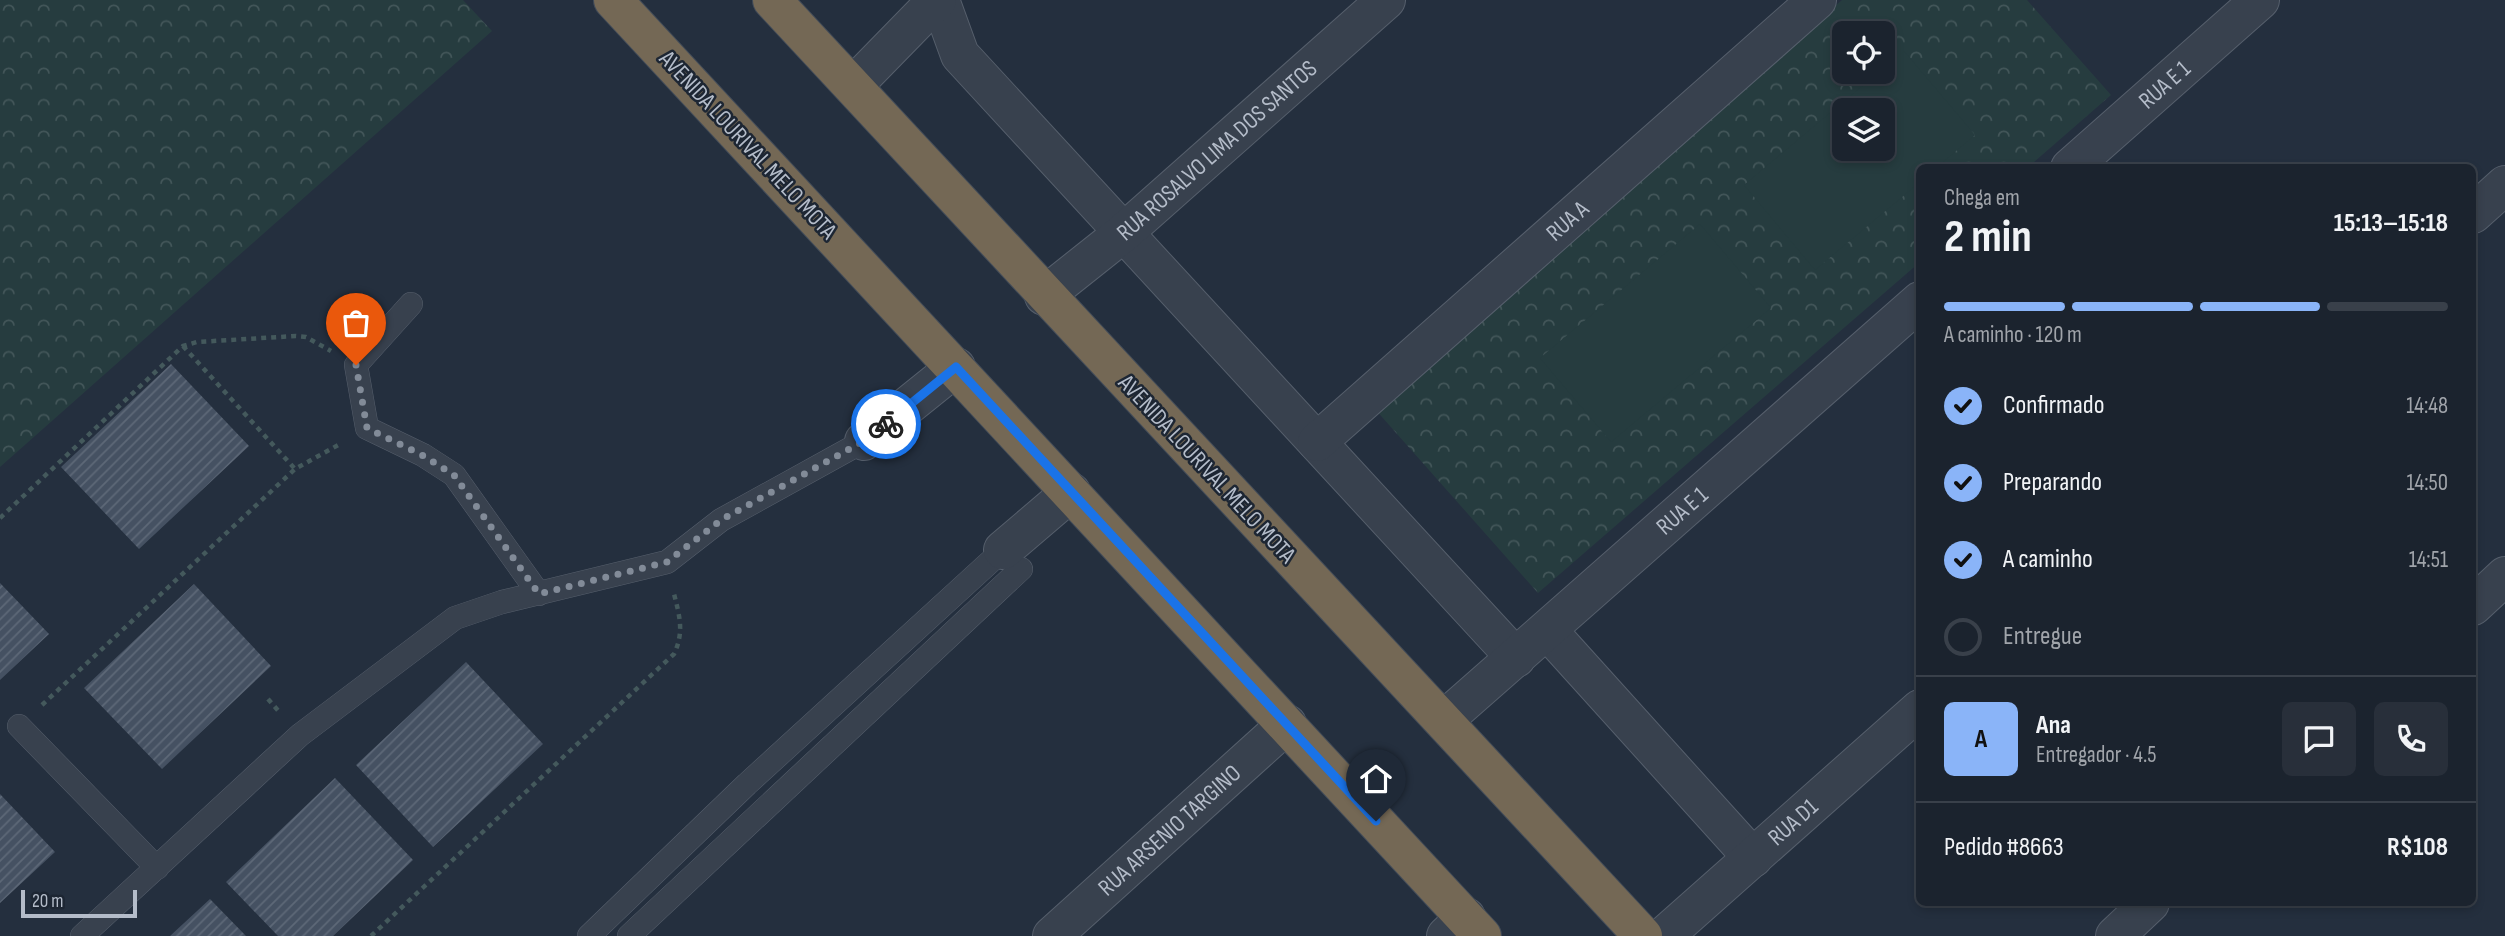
<!DOCTYPE html>
<html lang="pt">
<meta charset="utf-8">
<style>
:root{--surface:#1b232e;--page:#282f3a;--text:#f1f3f6;--muted:#a0a4aa;--line:#39404a;--accent:#8ab4f8}
body{margin:0;font-family:"Sofia Sans Condensed",sans-serif;background:var(--page);color:var(--text);height:100vh;display:flex;flex-direction:column;font-size:26px;white-space:nowrap}
*{box-sizing:border-box;margin:0}
p{font-size:23px;color:var(--muted)}
.icon{flex:none;width:38px;height:38px;fill:none;stroke:currentColor;stroke-width:2;stroke-linecap:round;stroke-linejoin:round}
.map{position:relative;flex:1;overflow:hidden}
.drawer{position:absolute;left:1916px;top:164px;width:560px;height:742px;display:flex;flex-direction:column;background:var(--surface);border-radius:10px;box-shadow:0 4px 10px #0003,0 0 0 2px var(--line)}
.drawer>*{flex:none}
.fabs{position:absolute;left:1832px;top:21px;display:grid;gap:14px}
.fabs a{display:grid;place-items:center;width:63px;height:63px;border-radius:10px;background:var(--surface);box-shadow:0 4px 10px #0003,0 0 0 2px var(--line);font-size:35px}
.scale{position:absolute;left:21px;bottom:18px;width:116px;box-sizing:border-box;padding-left:7px;border:4px solid #b4bcc9;border-top:0;font-size:19px;line-height:24px;white-space:nowrap;color:#b4bcc9;-webkit-text-stroke:5px #1d2633;paint-order:stroke}
.pin{position:absolute;display:grid;place-items:center;width:60px;height:60px;color:#fff;margin:-72px -30px;border-radius:50% 50% 50% 0;rotate:-45deg;box-shadow:0 0 7px #0007}
.pin .icon{rotate:45deg}
.courier{position:absolute;display:grid;place-items:center;width:70px;height:70px;margin:-35px;border:5px solid #1a73e8;border-radius:50%;background:#fff;color:#222;box-shadow:0 2px 9px #0007}
.headline em{font-style:normal;font-weight:700}
.headline div{display:flex;flex-direction:column-reverse}
.headline{display:flex;align-items:center;justify-content:space-between;height:119px;padding:0 28px}
h1{font-size:46px;font-weight:700;line-height:52px}
.bar{display:grid;grid-template-columns:repeat(4,1fr);gap:10px 7px;align-content:center;height:84px;padding:0 28px}
.bar i{height:9px;border-radius:5px;background:var(--line)}
.bar .active{background:var(--accent)}
.bar p{grid-column:span 4}
.line{display:flex;align-items:center;gap:18px;padding:0 28px;border-top:2px solid var(--line)}
.line div{flex:1}
.round{display:grid;place-items:center;flex:none;width:74px;height:74px;border-radius:10px;background:var(--page)}
ol{padding:0 28px;list-style:none}
li{display:flex;align-items:center;gap:21px;height:77px}
li p{margin-inline-start:auto}
li .icon{padding:7px;border-radius:50%;background:var(--accent);color:#111;stroke-width:4}
li:last-child{color:var(--muted)}
li i{width:38px;height:38px;border:4px solid var(--line);border-radius:50%}
.map>svg:first-child{display:block}
.forest{fill:url(#forest-crowns);fill-rule:evenodd}
.pitch{fill:#263c3f;fill-rule:evenodd}
.building{fill:url(#building-hatch)}
.lines{fill:none;stroke-linecap:round;stroke-linejoin:round}
.lane-casing{stroke:#565f6c;stroke-width:24}
.street-casing{stroke:#565f6c;stroke-width:40}
.highway-casing{stroke:#434c59;stroke-width:40}
.path{stroke:#44595c;stroke-width:4.5;stroke-dasharray:5 5;stroke-linecap:butt}
.lane{stroke:#38414e;stroke-width:23}
.street{stroke:#38414e;stroke-width:38}
.highway{stroke:#746855;stroke-width:38}
.done{stroke:#828b98;stroke-width:7;stroke-dasharray:0 12.6}
.route{stroke:#1a73e8;stroke-width:9}
.labels{text-anchor:middle;dominant-baseline:central;stroke-width:5;stroke-linejoin:round;paint-order:stroke}
.street-label{font-size:24px;fill:#b4bcc9;stroke:#1d2633}
</style>
<div class="map">
<svg width="2505" height="936" viewBox="0 0 2505 936">
<defs>
<pattern id="forest-crowns" width="20" height="18" patternUnits="userSpaceOnUse" patternTransform="scale(1.75)"><rect width="20" height="18" fill="#263c3f"/><path d="M2 6a3 3 0 1 1 6 0M12 15a3 3 0 1 1 6 0" fill="none" stroke="#435659"/></pattern>
<pattern id="building-hatch" width="6" height="6" patternUnits="userSpaceOnUse" patternTransform="scale(1.75)"><rect width="6" height="6" fill="#455162"/><path d="M-1 1l2-2M0 6l6-6M5 7l2-2" fill="none" stroke="#5d6877"/></pattern>
</defs>
<rect width="100%" height="100%" fill="#242f3e"/>
<!-- forest -->
<path class="forest" d="M0,0H463L492,31L0,467Z
M1842,0H2027L2111,95L2027,168H1920V262L1538,593L1374,408ZM1844,33H1883V72H1844ZM1844,110H1883V149H1844Z"/>
<!-- pitch -->
<path class="pitch" d="M1904,51L1975,135L1936,168H1920V182L1815,270L1744,185L1879,72H1883ZM1844,110H1883V149H1844Z
M1700,224L1771,308L1611,442L1540,358Z"/>
<!-- building -->
<path class="building" d="M171,364L249,446L139,549L61,467Z
M0,583L49,634L0,680Z
M194,584L271,666L162,769L84,688Z
M466,662L543,744L433,847L356,765Z
M335,778L413,860L333,936H278L226,882Z
M0,794L55,852L0,903Z
M210,899L246,936H170Z"/>
<g class="lines">
<defs>
<path id="lane" d="M411,304L356,365L367,428L423,455L454,475L539,594
M19,726L157,868
M82,936L300,735L455,618L502,602L667,562L721,520L864,441
M589,936L747,784L1003,550
M629,936L1021,569"/>
<g id="street">
<path d="M940,0L960,55L1516,658"/>
<path d="M853,86L937,0"/>
<path id="s1" d="M2070,168L2260,0"/>
<path d="M2473,214L2505,185"/>
<path id="s2" d="M1044,296L1122,234L1386,0"/>
<path d="M864,441L956,367"/>
<path id="s3" d="M1317,442L1817,0"/>
<path d="M1003,550L1071,492"/>
<path d="M2473,606L2505,576"/>
<path d="M1548,631L1753,858"/>
<path id="s4" d="M1444,720L1920,301"/>
<path id="s5" d="M1052,936L1287,724"/>
<path d="M1446,936L1466,917"/>
<path id="s6" d="M1664,936L1920,709"/>
<path d="M2115,936L2150,903"/>
</g>
<path id="highway" d="M613,0L1482,936
M772,0L1643,936"/>
</defs>
<!-- lane casing -->
<use href="#lane" class="lane-casing"/>
<!-- street casing -->
<use href="#street" class="street-casing"/>
<!-- highway casing -->
<use href="#highway" class="highway-casing"/>
<!-- path -->
<path class="path" d="M183,346L295,469
M0,518L183,346L197,342L296,336L306,337L331,351
M268,699L281,714
M42,705L295,469L340,444
M371,936L674,654C685,631 679,614 673,590"/>
<!-- lane -->
<use href="#lane" class="lane"/>
<!-- street -->
<use href="#street" class="street"/>
<!-- highway -->
<use href="#highway" class="highway"/>
</g>
<g class="lines">
<!-- done -->
<path class="done" d="M356,365L367,428L422,455L454,475L539,594L667,562L721,520L864,441L886,424"/>
<!-- route -->
<path class="route" d="M886,424L956,367L1376,821"/>
</g>
<g class="labels">
<!-- street labels -->
<g class="street-label">
<text stroke="none"><textPath href="#s1" startOffset="126">RUA E 1</textPath></text>
<text transform="translate(748 145) rotate(47)">AVENIDA LOURIVAL MELO MOTA</text>
<text stroke="none"><textPath href="#s2" startOffset="226">RUA ROSALVO LIMA DOS SANTOS</textPath></text>
<text stroke="none"><textPath href="#s3" startOffset="334">RUA A</textPath></text>
<text transform="translate(1207 469) rotate(47)">AVENIDA LOURIVAL MELO MOTA</text>
<text stroke="none"><textPath href="#s4" startOffset="317">RUA E 1</textPath></text>
<text stroke="none"><textPath href="#s6" startOffset="172">RUA D1</textPath></text>
<text stroke="none"><textPath href="#s5" startOffset="158">RUA ARSENIO TARGINO</textPath></text>
</g>
</g>
</svg>
<div class="fabs">
<a><svg class="icon" aria-label="locate" viewBox="0 0 24 24"><circle cx="12" cy="12" r="6"/><path d="M12 2v4M12 18v4M2 12h4M18 12h4"/></svg></a>
<a><svg class="icon" aria-label="layers" viewBox="0 0 24 24"><path d="M12 4l9 5-9 5-9-5zM3 14l9 5 9-5"/></svg></a>
</div>
<div class="scale">20 m</div>
<div class="pin" style="left:356px;top:365px;background:#ea580c"><svg class="icon" aria-label="bag" viewBox="0 0 24 24"><path d="M5 8h14l-1 12H6zM9 8a3 3 0 0 1 6 0"/></svg></div>
<div class="pin" style="left:1376px;top:821px;background:#1f2937"><svg class="icon" aria-label="home" viewBox="0 0 24 24"><path d="M3 11l9-7 9 7M6 9v11h12V9"/></svg></div>
<div class="courier" style="left:886px;top:424px"><svg class="icon" aria-label="bike" viewBox="0 0 24 24"><circle cx="6" cy="16" r="4"/><circle cx="18" cy="16" r="4"/><path d="M6 16l4-8h5l3 8M10 8l3 8H6M13 5h3"/></svg></div>
<section class="drawer">
<div class="headline"><div><h1>2 min</h1><p>Chega em</p></div><em>15:13–15:18</em></div>
<div class="bar"><i class="active"></i><i class="active"></i><i class="active"></i><i></i><p>A caminho · 120 m</p></div>
<ol>
<li><svg class="icon" aria-label="check" viewBox="0 0 24 24"><path d="M5 12l5 5 9-10"/></svg>Confirmado<p>14:48</p></li>
<li><svg class="icon" aria-label="check" viewBox="0 0 24 24"><path d="M5 12l5 5 9-10"/></svg>Preparando<p>14:50</p></li>
<li><svg class="icon" aria-label="check" viewBox="0 0 24 24"><path d="M5 12l5 5 9-10"/></svg>A caminho<p>14:51</p></li>
<li><i></i>Entregue</li>
</ol>
<div class="line" style="height:126px"><b class="round" style="background:var(--accent);color:#111">A</b><div><b>Ana</b><p>Entregador · 4.5</p></div><a class="round"><svg class="icon" aria-label="chat" viewBox="0 0 24 24"><path d="M4 5h16v11H9l-5 4z"/></svg></a><a class="round"><svg class="icon" aria-label="phone" viewBox="0 0 24 24"><path d="M5 4h4l2 5-3 2q2 4 5 5l2-3 5 2v4C11 20 4 13 5 4z"/></svg></a></div>
<div class="line" style="height:91px"><div>Pedido #8663</div><b>R$108</b></div>
</section>
</div>
